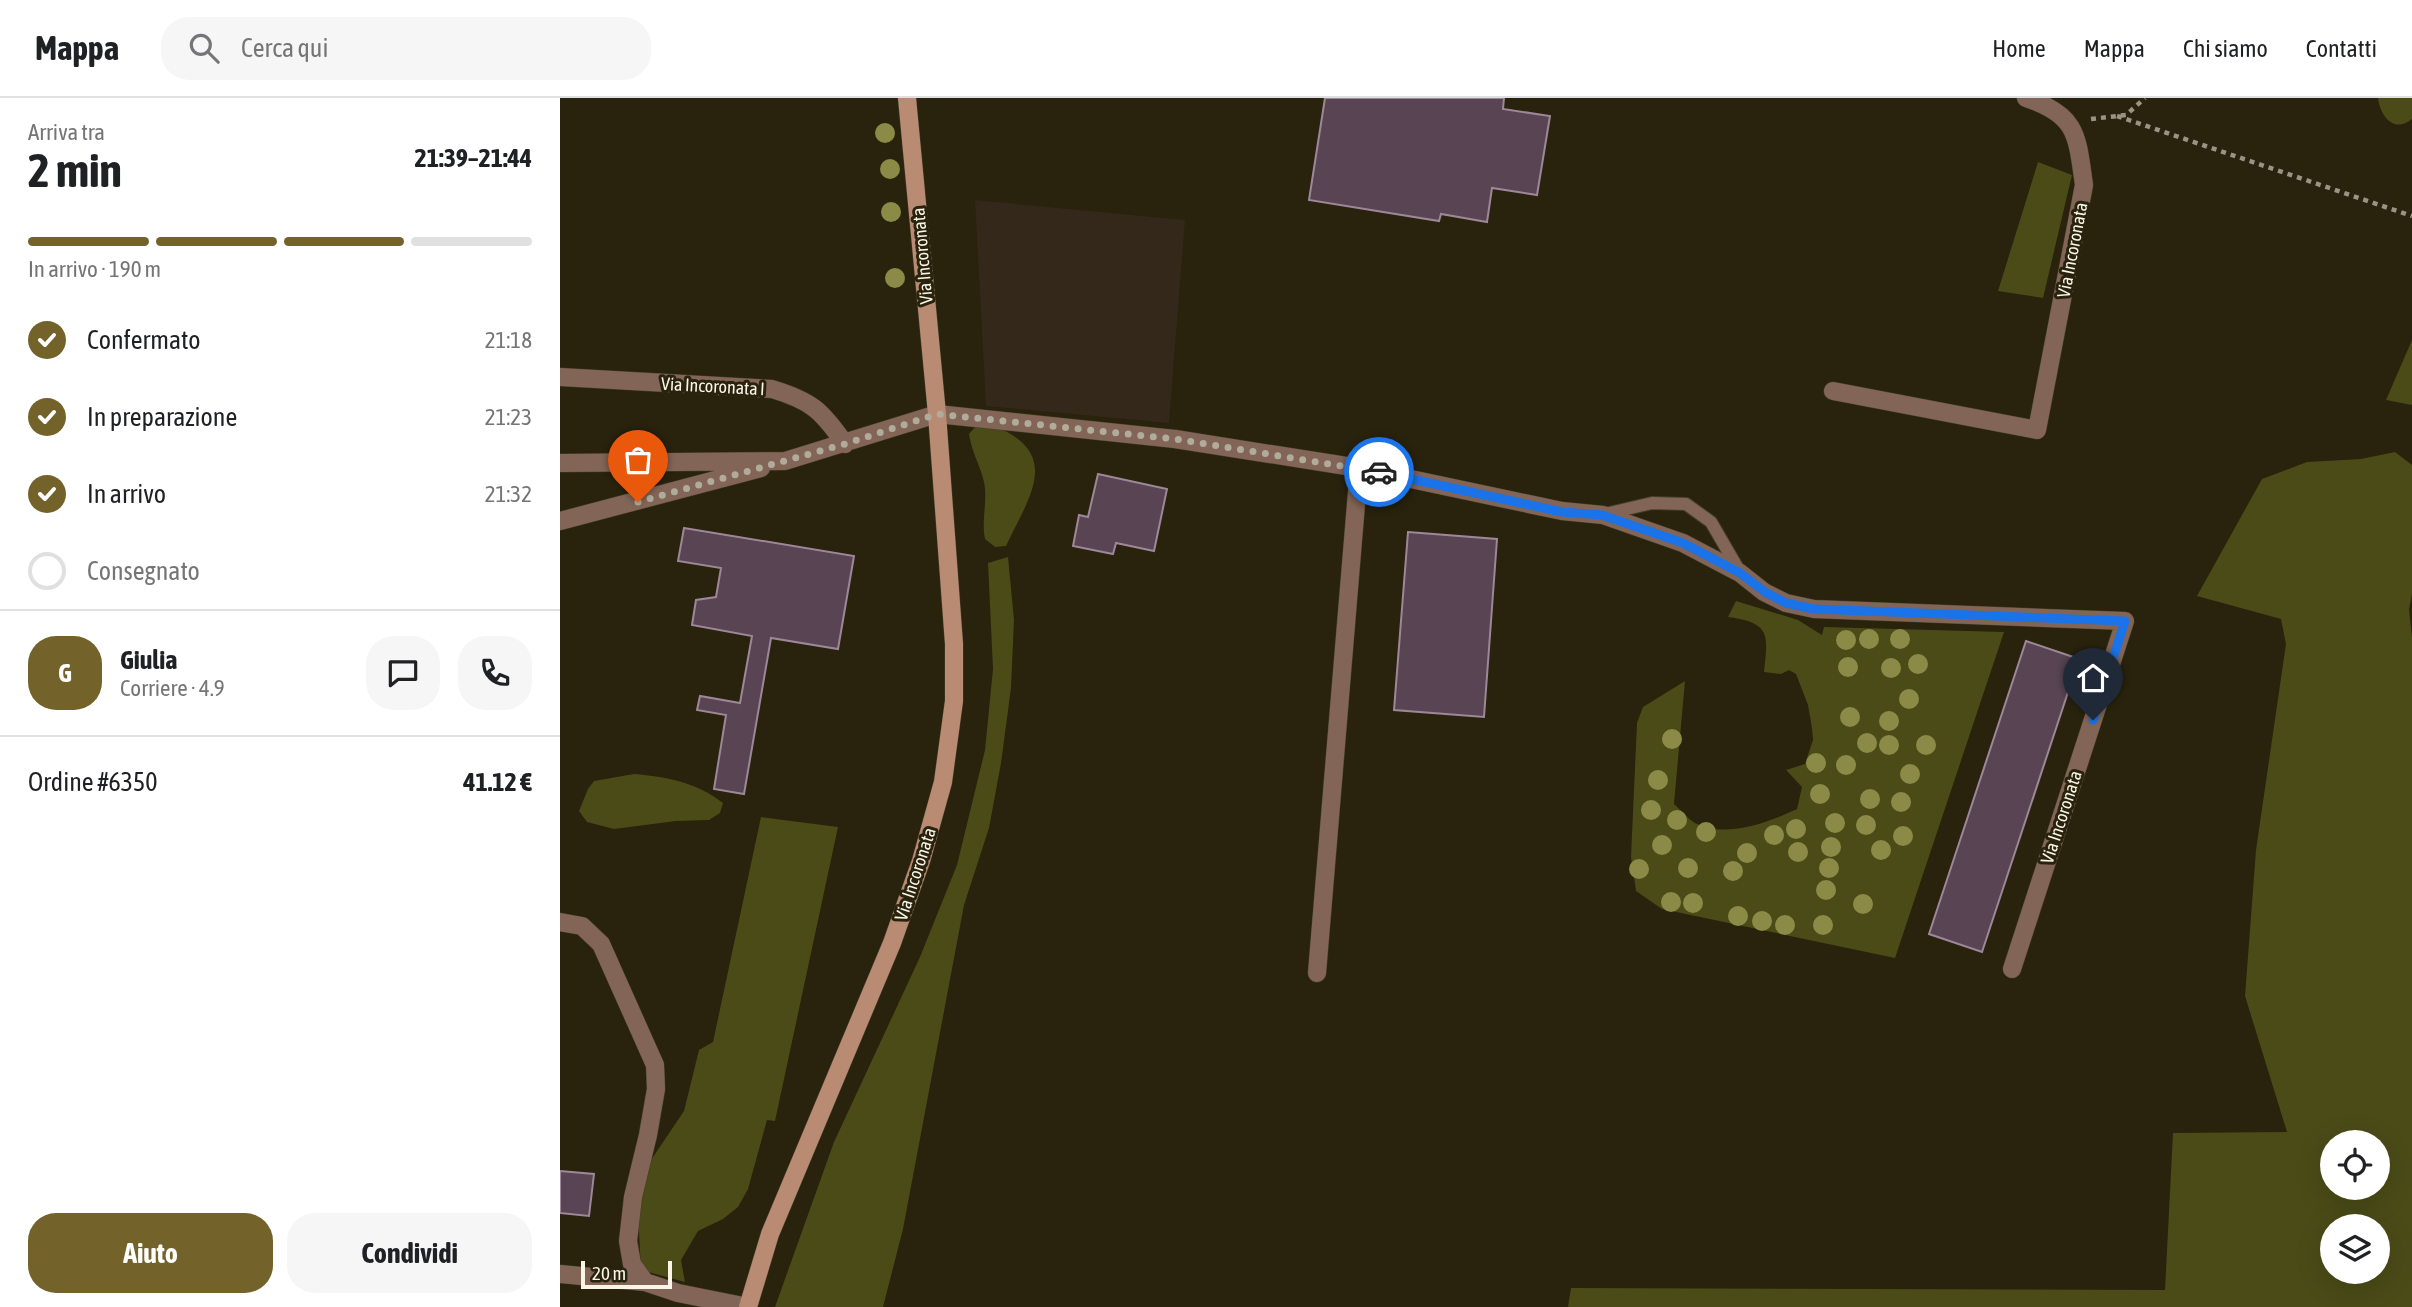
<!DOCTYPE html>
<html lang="it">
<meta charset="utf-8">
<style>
:root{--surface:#fff;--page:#f6f6f6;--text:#202124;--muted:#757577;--line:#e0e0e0;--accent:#73632b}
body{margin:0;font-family:"Asap Condensed",sans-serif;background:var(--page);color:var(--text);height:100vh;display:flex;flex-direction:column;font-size:26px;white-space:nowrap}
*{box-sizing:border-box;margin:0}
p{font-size:23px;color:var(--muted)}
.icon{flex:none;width:38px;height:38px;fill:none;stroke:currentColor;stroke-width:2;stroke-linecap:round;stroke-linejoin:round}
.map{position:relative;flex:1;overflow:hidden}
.panel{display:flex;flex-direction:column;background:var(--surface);width:560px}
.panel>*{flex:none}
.buttons{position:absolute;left:1760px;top:1032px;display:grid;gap:14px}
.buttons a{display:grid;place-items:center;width:70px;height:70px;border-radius:50%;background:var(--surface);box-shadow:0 7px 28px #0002;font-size:35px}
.scale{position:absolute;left:21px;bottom:18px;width:91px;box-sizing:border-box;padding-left:7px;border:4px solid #f9f5e7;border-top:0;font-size:19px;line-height:24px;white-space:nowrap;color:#f9f5e7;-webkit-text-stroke:5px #29220d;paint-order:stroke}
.pin{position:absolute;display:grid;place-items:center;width:60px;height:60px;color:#fff;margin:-72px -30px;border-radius:50% 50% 50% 0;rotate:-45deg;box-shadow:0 0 7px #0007}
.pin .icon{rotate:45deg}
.courier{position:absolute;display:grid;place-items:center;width:70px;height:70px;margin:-35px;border:5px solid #1a73e8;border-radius:50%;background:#fff;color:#222;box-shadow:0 2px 9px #0007}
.headline em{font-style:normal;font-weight:700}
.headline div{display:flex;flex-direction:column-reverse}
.headline{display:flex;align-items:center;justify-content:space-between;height:119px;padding:0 28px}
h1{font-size:46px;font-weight:700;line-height:52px}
.bar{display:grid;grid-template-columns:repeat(4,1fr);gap:10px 7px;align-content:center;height:84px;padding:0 28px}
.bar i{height:9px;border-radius:5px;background:var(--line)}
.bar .on{background:var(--accent)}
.bar p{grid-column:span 4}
.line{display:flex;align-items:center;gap:18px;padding:0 28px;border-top:2px solid var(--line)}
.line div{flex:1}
.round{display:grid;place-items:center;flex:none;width:74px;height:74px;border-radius:28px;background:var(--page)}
ol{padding:0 28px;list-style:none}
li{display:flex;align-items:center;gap:21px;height:77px}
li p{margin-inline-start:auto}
li .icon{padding:7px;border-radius:50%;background:var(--accent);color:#fff;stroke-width:4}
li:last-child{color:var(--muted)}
li i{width:38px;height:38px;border:4px solid var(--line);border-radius:50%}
.button{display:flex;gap:14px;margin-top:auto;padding:14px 28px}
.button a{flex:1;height:80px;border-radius:28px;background:var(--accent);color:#fff;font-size:28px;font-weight:700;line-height:80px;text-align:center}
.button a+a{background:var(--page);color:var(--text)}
header{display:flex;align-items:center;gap:42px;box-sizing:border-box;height:98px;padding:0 35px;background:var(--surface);border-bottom:2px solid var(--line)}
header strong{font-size:33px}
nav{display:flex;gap:38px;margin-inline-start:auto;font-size:24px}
.search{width:490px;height:63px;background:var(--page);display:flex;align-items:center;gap:18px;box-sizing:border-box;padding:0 24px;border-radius:28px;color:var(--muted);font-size:26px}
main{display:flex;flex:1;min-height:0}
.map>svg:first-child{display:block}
.education{fill:#332819}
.green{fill:#4a4b17;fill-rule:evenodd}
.building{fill:#584453;stroke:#9d8798;stroke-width:2}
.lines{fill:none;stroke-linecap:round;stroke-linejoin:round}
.service-casing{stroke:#46402c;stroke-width:14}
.minor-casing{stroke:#46402c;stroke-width:19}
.secondary-casing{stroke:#46402c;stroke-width:19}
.path{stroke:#999483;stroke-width:4.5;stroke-dasharray:5 5;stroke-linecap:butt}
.service{stroke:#826556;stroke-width:12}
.minor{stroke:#826556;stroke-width:18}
.secondary{stroke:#b98b72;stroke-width:18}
.tree{fill:#8c8a47}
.done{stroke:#b0ab9b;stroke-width:7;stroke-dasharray:0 12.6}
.route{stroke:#1a73e8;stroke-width:9}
.labels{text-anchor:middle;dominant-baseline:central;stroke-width:6;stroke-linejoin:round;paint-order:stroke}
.street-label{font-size:18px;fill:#f9f5e7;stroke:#29220d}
</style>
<header>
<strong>Mappa</strong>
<div class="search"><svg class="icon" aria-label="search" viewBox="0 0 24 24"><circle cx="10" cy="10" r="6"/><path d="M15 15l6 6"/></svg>Cerca qui</div>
<nav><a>Home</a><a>Mappa</a><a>Chi siamo</a><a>Contatti</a></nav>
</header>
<main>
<section class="panel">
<div class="headline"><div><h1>2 min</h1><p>Arriva tra</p></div><em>21:39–21:44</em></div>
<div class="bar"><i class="on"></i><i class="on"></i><i class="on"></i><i></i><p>In arrivo · 190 m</p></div>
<ol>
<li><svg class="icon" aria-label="check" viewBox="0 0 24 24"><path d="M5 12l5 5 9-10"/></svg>Confermato<p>21:18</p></li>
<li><svg class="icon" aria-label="check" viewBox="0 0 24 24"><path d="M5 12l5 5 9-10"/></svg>In preparazione<p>21:23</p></li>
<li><svg class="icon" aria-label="check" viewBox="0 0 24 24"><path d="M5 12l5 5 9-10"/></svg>In arrivo<p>21:32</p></li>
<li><i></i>Consegnato</li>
</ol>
<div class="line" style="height:126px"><b class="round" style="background:var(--accent);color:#fff">G</b><div><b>Giulia</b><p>Corriere · 4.9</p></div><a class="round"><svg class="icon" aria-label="chat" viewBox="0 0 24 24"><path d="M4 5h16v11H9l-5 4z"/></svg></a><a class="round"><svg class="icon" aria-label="phone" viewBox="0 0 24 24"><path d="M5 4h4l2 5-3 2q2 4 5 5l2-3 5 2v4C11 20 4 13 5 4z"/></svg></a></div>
<div class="line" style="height:91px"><div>Ordine #6350</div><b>41.12 €</b></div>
<div class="button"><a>Aiuto</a><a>Condividi</a></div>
</section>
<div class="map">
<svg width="1852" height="1209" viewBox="0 0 1852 1209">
<rect width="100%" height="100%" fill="#29220d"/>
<!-- education -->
<path class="education" d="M415,102L625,122L609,325L426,308Z"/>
<!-- green -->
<path class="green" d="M1818,0H1852V21C1834,36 1820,18 1818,0Z
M1478,64L1512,77L1483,200L1438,193Z
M1852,242V307L1826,302Z
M432,327C504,355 469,399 446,448L435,449L425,441C421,421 428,403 424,384C420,366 412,356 409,336L415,329Z
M1835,354L1852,367V496L1849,511L1852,540V1209H1008L1011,1190L1605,1192L1613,1035L1727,1034L1685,898L1696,752L1726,546L1721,521L1637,498L1702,381L1747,364L1801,361ZM1773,1045H1818V1090H1773ZM1773,1129H1818V1174H1773Z
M448,459L454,522L451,590L441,665L429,730L404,807L343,1131L323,1209H215L274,1044L360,859L397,767L425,652L433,571L428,465Z
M1176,503L1238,522L1262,537L1264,529L1444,534L1335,860L1102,811L1076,793L1071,759L1077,625L1083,609L1125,583L1114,706C1121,712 1128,721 1135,725C1165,741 1209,724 1237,711L1242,689L1226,672L1245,666L1253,642L1252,630L1248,607L1236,576L1229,572L1221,576L1204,574C1208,536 1211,525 1168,519Z
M74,676C107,679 136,684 163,705L160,715L149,722L116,723L54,731L27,724L19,713L28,691L34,683Z
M201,719L278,729L215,1023L207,1022L188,1091L178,1109L163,1121L138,1133L121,1162L125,1184L81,1172L78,1114L89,1065L124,1013L139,952L153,944Z"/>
<!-- building -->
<path class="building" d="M765,0H944L943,11L990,18L977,97L932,90L927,124L881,116L879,123L749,102Z
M538,376L607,391L594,453L556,445L553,456L513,448L519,417L528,419Z
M124,430L294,458L278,551L211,540L184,696L154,691L166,617L137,612L140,598L180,605L192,538L132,527L136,502L156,499L161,470L118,463Z
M848,434L937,441L924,619L834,612Z
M1466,543L1519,561L1422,854L1369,836Z
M0,1073L34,1076L29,1118L0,1115Z"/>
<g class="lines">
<defs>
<path id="service" d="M1045,416L1092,405L1126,406L1151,424L1180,474"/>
<path id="minor" d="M0,279L212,291C252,303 262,313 285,346
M1273,293L1477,332L1524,87C1517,38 1518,17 1466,0
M0,365L225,363L377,316L615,341L799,370L1002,413L1043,417L1123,445L1180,475L1204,494L1226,505L1254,511L1565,523L1452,871
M0,423L201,370
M0,824L22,828L41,846L95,967L96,991L88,1037L73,1099L68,1143L72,1166L85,1184L118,1195L188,1209
M757,875L799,370
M0,1176L85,1184"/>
<path id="secondary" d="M188,1209L210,1136L332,845L361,763L383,684L394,603V546L377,316L347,0"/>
</defs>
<!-- service casing -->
<use href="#service" class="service-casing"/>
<!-- minor casing -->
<use href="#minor" class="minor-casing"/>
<!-- secondary casing -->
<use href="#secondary" class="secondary-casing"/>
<!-- path -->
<path class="path" d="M1557,18L1852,118
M1531,21L1566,17L1585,0"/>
<!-- service -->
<use href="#service" class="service"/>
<!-- minor -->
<use href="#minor" class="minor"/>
<!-- secondary -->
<use href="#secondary" class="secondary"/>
</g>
<!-- trees -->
<g class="tree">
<circle cx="325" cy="35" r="10"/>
<circle cx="330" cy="71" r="10"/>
<circle cx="331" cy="114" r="10"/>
<circle cx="335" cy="180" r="10"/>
<circle cx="1309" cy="541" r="10"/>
<circle cx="1340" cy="541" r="10"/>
<circle cx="1286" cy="542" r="10"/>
<circle cx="1358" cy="566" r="10"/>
<circle cx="1288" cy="569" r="10"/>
<circle cx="1331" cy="570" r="10"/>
<circle cx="1349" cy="601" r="10"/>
<circle cx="1290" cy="619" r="10"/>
<circle cx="1329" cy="623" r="10"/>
<circle cx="1112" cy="641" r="10"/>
<circle cx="1307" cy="645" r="10"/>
<circle cx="1329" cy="647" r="10"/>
<circle cx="1366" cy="647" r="10"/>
<circle cx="1256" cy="665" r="10"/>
<circle cx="1286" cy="667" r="10"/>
<circle cx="1350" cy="676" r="10"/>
<circle cx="1098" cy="682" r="10"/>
<circle cx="1260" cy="696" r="10"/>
<circle cx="1310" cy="701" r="10"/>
<circle cx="1341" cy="704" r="10"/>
<circle cx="1091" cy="712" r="10"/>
<circle cx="1117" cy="722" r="10"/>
<circle cx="1275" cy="725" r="10"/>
<circle cx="1306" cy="727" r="10"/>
<circle cx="1236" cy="731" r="10"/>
<circle cx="1146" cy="734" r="10"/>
<circle cx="1214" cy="737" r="10"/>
<circle cx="1343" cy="738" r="10"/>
<circle cx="1102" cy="747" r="10"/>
<circle cx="1271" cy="749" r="10"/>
<circle cx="1321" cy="752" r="10"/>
<circle cx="1238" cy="754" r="10"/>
<circle cx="1187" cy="755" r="10"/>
<circle cx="1128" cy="770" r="10"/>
<circle cx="1269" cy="770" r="10"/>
<circle cx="1079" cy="771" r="10"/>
<circle cx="1173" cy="773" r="10"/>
<circle cx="1266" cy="792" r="10"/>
<circle cx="1111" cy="804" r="10"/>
<circle cx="1133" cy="805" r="10"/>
<circle cx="1303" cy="806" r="10"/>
<circle cx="1178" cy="818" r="10"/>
<circle cx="1202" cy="823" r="10"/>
<circle cx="1225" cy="827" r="10"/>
<circle cx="1263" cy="827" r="10"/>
</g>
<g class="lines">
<!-- done -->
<path class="done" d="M78,404L285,346L377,316L615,341L819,374"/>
<!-- route -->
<path class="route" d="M819,374L1002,414L1042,417L1123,445L1180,475L1205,494L1226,505L1254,511L1565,523L1533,622"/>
</g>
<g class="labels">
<!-- street labels -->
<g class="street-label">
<text transform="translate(1512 152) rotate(-79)">Via Incoronata</text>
<text transform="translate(362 158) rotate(-95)">Via Incoronata</text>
<text transform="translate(153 288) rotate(3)">Via Incoronata I</text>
<text transform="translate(1501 719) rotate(-72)">Via Incoronata</text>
<text transform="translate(355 776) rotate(-72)">Via Incoronata</text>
</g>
</g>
</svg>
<div class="buttons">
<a><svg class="icon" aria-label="locate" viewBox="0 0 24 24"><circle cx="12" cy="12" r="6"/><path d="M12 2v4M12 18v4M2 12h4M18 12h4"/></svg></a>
<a><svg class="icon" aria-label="layers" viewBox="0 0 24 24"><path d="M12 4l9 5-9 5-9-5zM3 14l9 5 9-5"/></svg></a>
</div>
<div class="scale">20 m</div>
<div class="pin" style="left:78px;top:404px;background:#ea580c"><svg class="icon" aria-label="bag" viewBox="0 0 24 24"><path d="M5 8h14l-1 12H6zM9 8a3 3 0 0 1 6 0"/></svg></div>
<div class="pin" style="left:1533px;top:622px;background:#1f2937"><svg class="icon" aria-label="home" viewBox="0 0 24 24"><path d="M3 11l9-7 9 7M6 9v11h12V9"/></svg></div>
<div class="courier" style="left:819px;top:374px"><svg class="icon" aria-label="car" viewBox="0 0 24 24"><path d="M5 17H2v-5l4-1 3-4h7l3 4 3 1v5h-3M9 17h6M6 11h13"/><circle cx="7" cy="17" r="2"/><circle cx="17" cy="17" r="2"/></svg></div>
</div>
</main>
